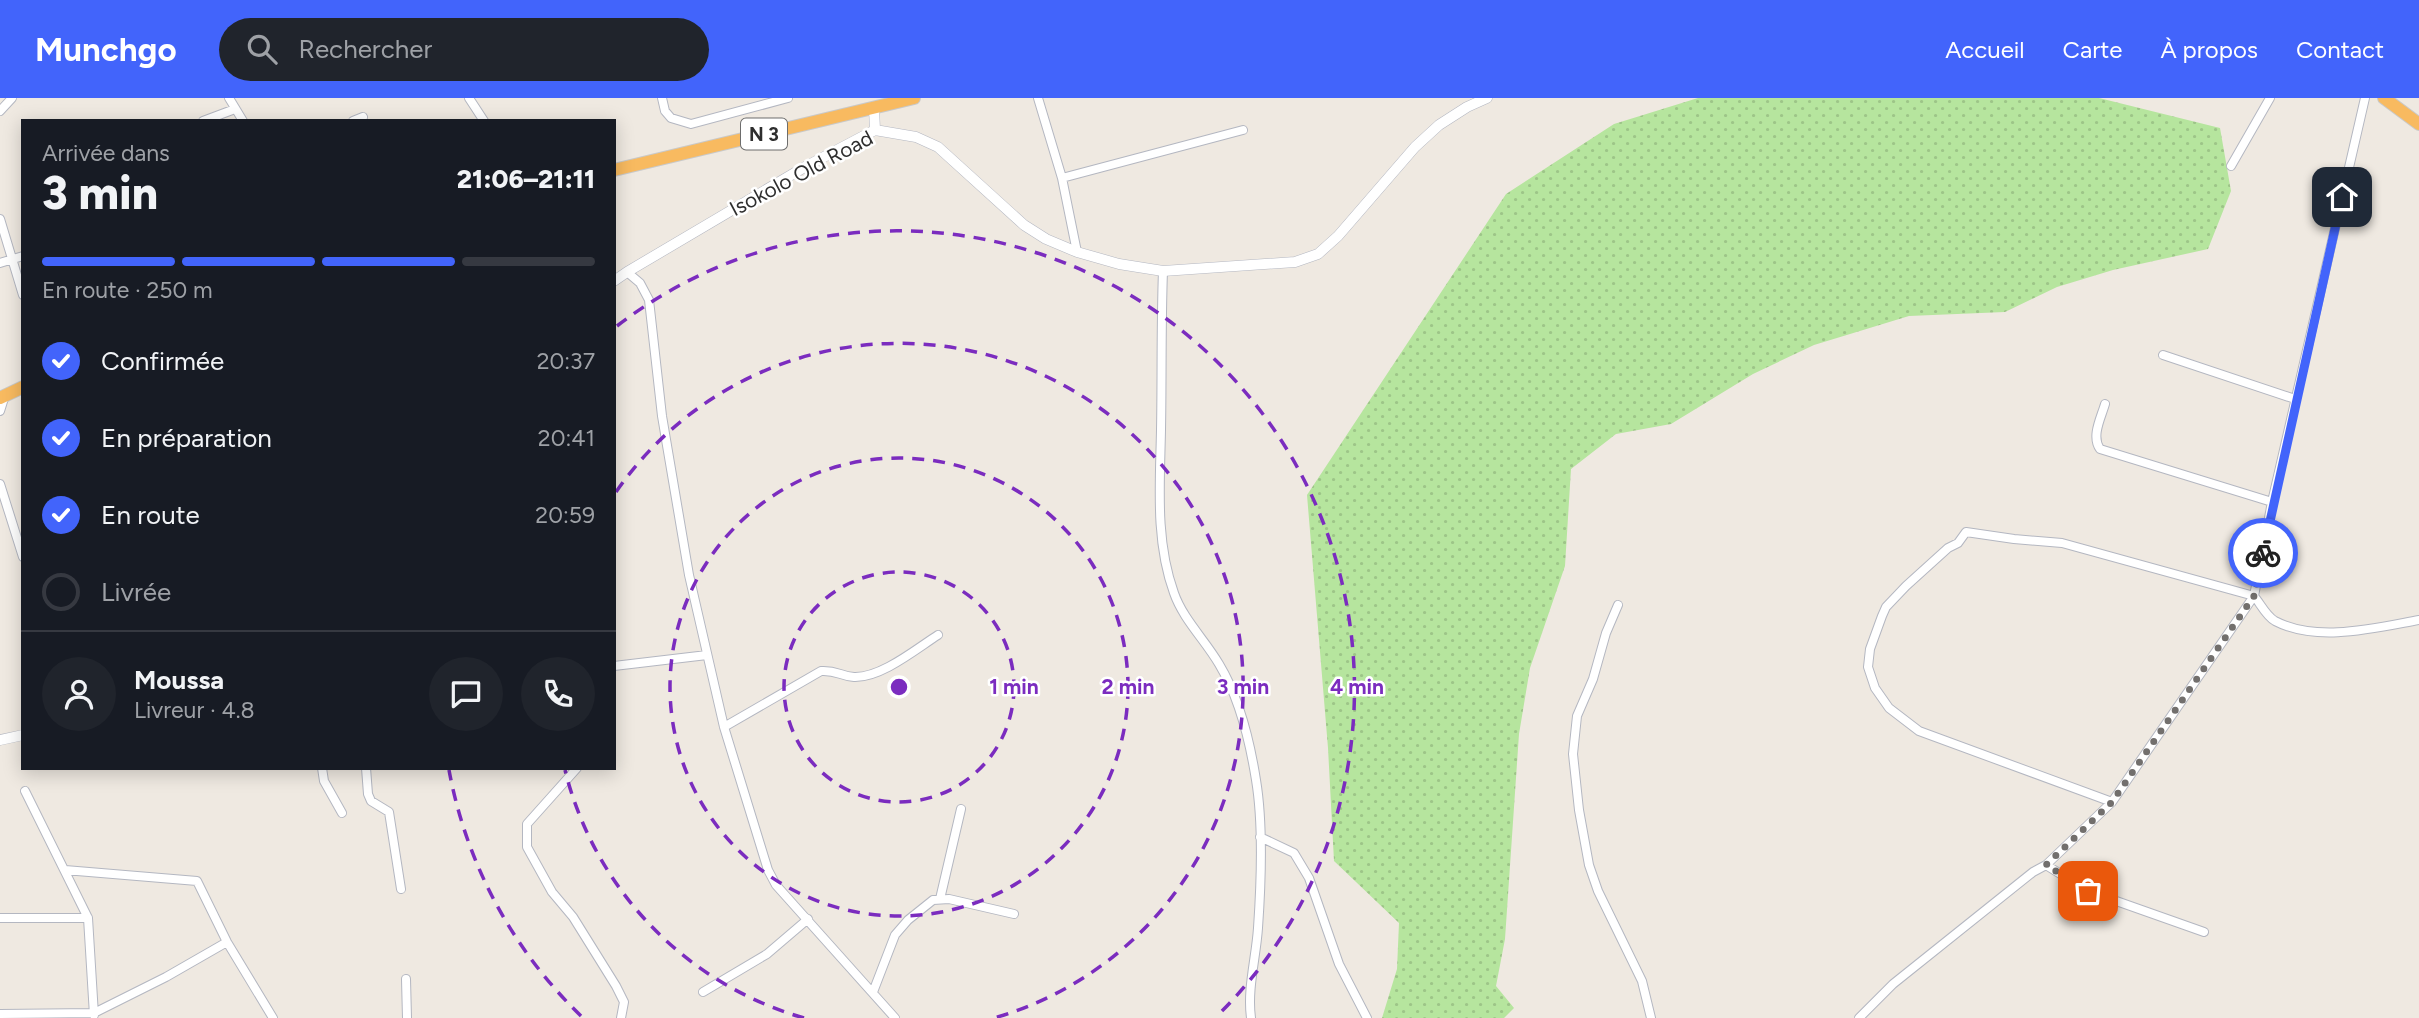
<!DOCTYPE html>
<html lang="fr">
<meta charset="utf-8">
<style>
:root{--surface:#171b24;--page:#20242c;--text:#f1f3f6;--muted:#9ea1a6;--line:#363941;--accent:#4264fb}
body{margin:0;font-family:Figtree,sans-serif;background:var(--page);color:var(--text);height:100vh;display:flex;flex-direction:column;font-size:26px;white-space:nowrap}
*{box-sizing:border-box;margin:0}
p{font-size:23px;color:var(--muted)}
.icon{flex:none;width:38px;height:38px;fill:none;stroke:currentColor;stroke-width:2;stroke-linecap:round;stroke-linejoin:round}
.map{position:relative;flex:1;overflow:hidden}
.panel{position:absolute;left:21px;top:21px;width:595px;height:651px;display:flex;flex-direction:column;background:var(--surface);border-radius:0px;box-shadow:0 4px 18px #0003}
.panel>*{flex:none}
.pin{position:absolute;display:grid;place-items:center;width:60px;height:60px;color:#fff;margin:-30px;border-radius:14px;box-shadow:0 4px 10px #0006}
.courier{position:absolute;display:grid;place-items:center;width:70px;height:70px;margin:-35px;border:5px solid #4264fb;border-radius:50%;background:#fff;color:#222;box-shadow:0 2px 9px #0007}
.head em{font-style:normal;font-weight:800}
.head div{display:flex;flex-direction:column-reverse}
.head{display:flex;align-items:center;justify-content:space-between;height:119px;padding:0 21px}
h1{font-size:46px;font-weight:800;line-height:52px}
.bar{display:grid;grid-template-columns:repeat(4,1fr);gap:10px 7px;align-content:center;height:84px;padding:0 21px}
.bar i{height:9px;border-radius:5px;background:var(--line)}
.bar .active{background:var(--accent)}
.bar p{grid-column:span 4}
.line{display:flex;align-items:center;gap:18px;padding:0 21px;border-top:2px solid var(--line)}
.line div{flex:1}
.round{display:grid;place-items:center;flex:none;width:74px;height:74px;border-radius:37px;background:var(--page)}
ol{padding:0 21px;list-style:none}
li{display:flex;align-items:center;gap:21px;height:77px}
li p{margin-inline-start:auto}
li .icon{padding:7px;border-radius:50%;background:var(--accent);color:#fff;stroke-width:4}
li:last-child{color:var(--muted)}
li i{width:38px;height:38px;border:4px solid var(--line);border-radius:50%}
header{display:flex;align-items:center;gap:42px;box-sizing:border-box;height:98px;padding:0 35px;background:var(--accent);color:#fff}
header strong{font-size:33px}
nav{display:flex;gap:38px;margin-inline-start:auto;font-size:24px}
.search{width:490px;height:63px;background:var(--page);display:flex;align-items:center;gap:18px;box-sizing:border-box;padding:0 24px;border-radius:38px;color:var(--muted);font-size:26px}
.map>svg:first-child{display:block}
.grass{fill:url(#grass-dots)}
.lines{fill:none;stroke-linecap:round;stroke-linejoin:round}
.minor-casing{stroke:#b4b7c1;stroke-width:10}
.tertiary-casing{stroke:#b4b7c1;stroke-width:11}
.trunk-casing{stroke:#c9c9c9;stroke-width:14}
.minor{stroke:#fff;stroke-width:8}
.tertiary{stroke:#fff;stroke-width:10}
.trunk{stroke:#f8ba60;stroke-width:12}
.done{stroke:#726f6d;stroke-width:7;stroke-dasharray:0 12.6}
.route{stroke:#4264fb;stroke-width:9}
.ring{fill:none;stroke:#7b2cbf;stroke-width:3.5;stroke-dasharray:12 9}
.labels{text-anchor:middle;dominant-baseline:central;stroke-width:5;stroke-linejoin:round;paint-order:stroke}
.shield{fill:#fff;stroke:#6d6d6d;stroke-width:2}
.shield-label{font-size:19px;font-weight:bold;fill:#2e2e2e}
.street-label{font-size:21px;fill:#2e2e2e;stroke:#fff}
.centre{fill:#7b2cbf;stroke:#fff;stroke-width:3.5}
.ring-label{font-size:21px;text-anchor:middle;font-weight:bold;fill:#7b2cbf;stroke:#fff;stroke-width:5;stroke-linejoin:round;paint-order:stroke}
</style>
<header>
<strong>Munchgo</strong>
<div class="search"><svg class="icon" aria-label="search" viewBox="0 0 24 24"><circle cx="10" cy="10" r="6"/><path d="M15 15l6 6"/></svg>Rechercher</div>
<nav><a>Accueil</a><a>Carte</a><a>À propos</a><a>Contact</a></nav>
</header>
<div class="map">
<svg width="2419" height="920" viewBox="0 0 2419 920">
<defs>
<pattern id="grass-dots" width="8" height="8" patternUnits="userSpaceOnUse" patternTransform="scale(1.75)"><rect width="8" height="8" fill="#b6e59e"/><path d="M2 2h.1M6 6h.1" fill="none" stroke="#9dc588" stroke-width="1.8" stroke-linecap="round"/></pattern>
</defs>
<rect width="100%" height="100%" fill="#efe9e1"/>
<!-- grass -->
<path class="grass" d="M1698,0H2099L2220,30L2231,93L2208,151L2113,172L2057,189L2005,214L1909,218L1814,247L1753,276L1671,326L1616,336L1571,371L1565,468L1530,570L1519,636L1505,841L1496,888L1514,910L1504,920H1382L1397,871L1399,825L1334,763L1328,650L1307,397L1506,96L1614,26Z"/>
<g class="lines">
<defs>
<path id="minor" d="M229,0L243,23
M469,0L484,23
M662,0L665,13L671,20L691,26L788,0
M1038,0L1062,80L1077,154
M0,13L12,0
M203,23L235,11
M353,23L363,19
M2231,68L2270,0
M1062,80L1243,32
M0,121L23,197
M0,165L23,158
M1163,173C1161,226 1162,279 1161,332C1160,386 1155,443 1174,495C1183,521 1205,542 1219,566C1239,599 1250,644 1256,682C1263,724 1261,787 1258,830C1256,860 1247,891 1251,920
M627,174L640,185L649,202L662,318L689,477L724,629L768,772L776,787L895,920
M2163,257L2295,301
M2105,306C2101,320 2091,338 2100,351L2272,404
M0,313L5,297
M0,386L23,459
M1618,507L1606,535L1593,581L1577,618L1573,656L1579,712L1589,767L1598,793L1642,883L1651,920
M614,568L707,557
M724,629L821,573C837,572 840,578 854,579C881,580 916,551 938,537
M322,670L324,683L342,715
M366,670L368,696L371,703L389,714L401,791
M577,670L527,726V749L552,794L573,819L616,888L624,904L621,920
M25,693L88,820L94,917
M2112,704L1919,633L1889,610L1875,590L1868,569L1870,551L1882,518L1886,509L1906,488L1948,450L1958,445L1966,434L2014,441L2062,445L2254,498C2260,505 2266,518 2275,523C2317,545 2375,530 2419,522
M1260,739L1294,755L1309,780L1339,866L1367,920
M2046,767L2088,793L2204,834
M65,772L197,783L227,844L273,920
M940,801L961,711
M0,820H88
M406,881L407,920
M703,894L767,856L808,821
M873,894L895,837L908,822L933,802L949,801L1014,816
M0,916L94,915L166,879L227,844
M1859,920L1893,886L2033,774L2046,767L2112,704L2254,498L2272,404L2365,0"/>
<path id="tertiary" d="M874,10L875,32
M614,183L627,174L803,70L875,32L916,39L938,49L1024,127L1046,141L1077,154L1119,166L1163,173L1295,164L1318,156L1338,138L1415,49L1439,27L1467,9L1487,0
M0,642L23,637"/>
<path id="trunk" d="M2384,0L2419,26
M614,72L914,0
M0,300L23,289"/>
</defs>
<!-- minor casing -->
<use href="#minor" class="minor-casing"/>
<!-- tertiary casing -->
<use href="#tertiary" class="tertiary-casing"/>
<!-- trunk casing -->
<use href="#trunk" class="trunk-casing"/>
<!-- minor -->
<use href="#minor" class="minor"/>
<!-- tertiary -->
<use href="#tertiary" class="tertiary"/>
<!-- trunk -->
<use href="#trunk" class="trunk"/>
</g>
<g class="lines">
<!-- done -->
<path class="done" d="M2088,793L2046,767L2112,704L2254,498L2263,455"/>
<!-- route -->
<path class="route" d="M2263,455L2342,99"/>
</g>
<!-- distance rings -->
<g class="ring">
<circle cx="899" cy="589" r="115"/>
<circle cx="899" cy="589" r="229"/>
<path d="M804 920A344 344 0 0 1 565 672M616 394A344 344 0 1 1 994 920"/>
<path d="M581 918A458 458 0 0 1 449 672M617 228A458 458 0 0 1 1217 918"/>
</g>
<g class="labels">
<!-- shield labels -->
<rect class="shield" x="741" y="20.5" width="46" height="31" rx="5"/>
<g class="shield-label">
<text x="764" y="36">N 3</text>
</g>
<!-- street labels -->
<g class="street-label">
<text transform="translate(801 75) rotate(-28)">Isokolo Old Road</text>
</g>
</g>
<circle cx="899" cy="589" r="10" class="centre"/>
<g class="ring-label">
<text x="1014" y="596">1 min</text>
<text x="1128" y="596">2 min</text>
<text x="1243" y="596">3 min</text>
<text x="1357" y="596">4 min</text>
</g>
</svg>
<div class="pin" style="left:2088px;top:793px;background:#ea580c"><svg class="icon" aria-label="bag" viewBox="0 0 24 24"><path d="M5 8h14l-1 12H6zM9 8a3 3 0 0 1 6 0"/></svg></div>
<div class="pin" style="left:2342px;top:99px;background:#1f2937"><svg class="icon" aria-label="home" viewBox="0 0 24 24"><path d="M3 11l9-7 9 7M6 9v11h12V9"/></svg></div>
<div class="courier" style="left:2263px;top:455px"><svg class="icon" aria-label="bike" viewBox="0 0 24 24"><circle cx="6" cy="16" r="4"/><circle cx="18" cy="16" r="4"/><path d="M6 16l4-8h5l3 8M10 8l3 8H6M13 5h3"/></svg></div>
<section class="panel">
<div class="head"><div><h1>3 min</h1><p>Arrivée dans</p></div><em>21:06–21:11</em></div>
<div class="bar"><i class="active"></i><i class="active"></i><i class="active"></i><i></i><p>En route · 250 m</p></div>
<ol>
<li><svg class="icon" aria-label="check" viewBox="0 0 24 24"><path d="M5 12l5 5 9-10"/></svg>Confirmée<p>20:37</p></li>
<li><svg class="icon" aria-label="check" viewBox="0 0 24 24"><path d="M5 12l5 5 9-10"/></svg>En préparation<p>20:41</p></li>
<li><svg class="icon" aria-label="check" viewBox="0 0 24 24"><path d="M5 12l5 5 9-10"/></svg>En route<p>20:59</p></li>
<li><i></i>Livrée</li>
</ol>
<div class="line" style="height:126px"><a class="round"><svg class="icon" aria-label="person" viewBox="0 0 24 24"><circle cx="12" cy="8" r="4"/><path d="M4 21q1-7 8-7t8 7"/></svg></a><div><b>Moussa</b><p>Livreur · 4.8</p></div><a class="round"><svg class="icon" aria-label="chat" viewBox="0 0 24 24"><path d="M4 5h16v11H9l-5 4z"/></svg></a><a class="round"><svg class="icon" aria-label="phone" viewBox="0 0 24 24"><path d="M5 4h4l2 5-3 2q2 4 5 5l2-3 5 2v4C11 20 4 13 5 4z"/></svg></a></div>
</section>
</div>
